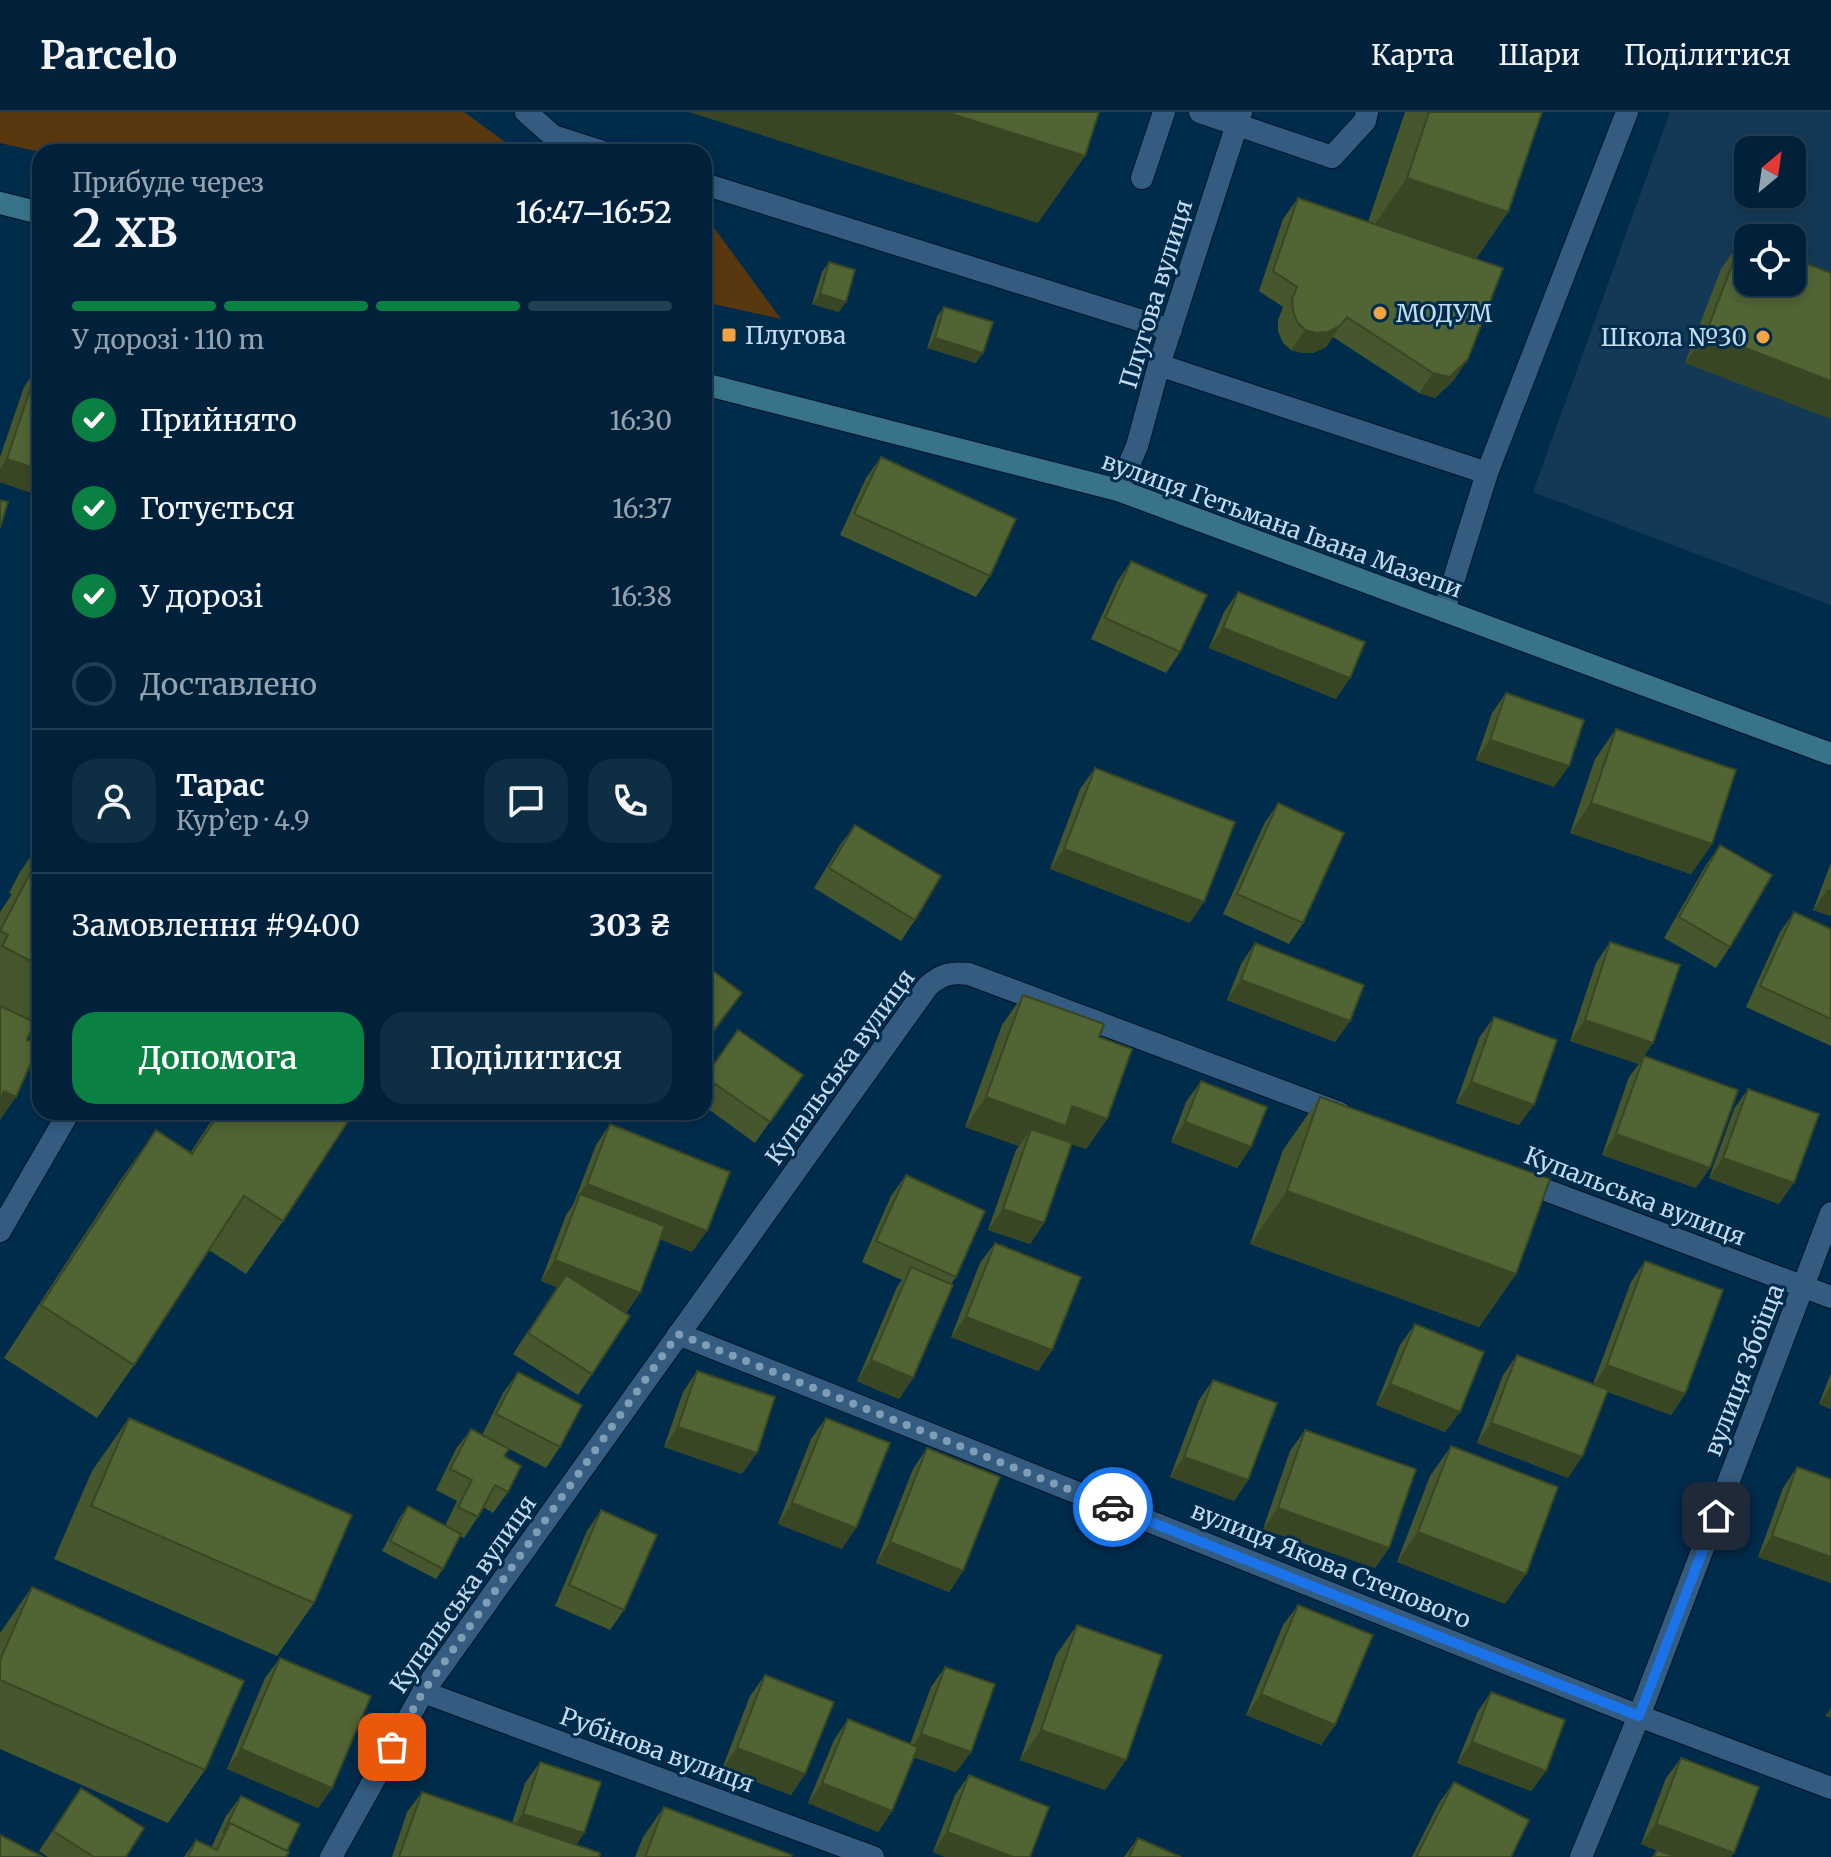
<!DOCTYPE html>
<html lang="uk">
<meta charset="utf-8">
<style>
:root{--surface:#002139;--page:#0e2e44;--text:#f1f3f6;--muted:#95a3ae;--line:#223e53;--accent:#0b8043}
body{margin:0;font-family:Merriweather,serif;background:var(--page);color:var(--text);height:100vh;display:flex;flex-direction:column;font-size:30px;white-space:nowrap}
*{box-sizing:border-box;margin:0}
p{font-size:26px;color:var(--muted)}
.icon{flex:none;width:44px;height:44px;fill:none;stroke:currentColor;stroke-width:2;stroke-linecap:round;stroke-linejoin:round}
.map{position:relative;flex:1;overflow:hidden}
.panel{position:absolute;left:32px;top:32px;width:680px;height:976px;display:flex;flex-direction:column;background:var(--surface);border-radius:24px;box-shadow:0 4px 12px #0003,0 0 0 2px var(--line)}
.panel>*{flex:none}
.needle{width:52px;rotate:29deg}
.controls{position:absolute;left:1734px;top:24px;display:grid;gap:16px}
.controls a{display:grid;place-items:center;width:72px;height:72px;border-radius:16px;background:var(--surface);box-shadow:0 4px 12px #0003,0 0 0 2px var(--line);font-size:40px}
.pin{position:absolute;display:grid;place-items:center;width:68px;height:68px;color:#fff;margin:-34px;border-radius:16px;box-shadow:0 4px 12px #0006}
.courier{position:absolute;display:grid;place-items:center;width:80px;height:80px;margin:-40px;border:6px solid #1a73e8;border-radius:50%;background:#fff;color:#222;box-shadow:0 2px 10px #0007}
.overview em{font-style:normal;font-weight:600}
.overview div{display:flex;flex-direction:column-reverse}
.overview{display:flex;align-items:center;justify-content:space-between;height:136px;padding:0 40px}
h1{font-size:52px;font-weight:600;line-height:60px}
.bar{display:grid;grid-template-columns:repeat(4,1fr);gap:12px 8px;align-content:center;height:96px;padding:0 40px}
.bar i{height:10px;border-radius:6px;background:var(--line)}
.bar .selected{background:var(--accent)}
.bar p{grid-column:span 4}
.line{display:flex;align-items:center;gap:20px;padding:0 40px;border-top:2px solid var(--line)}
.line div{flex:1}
.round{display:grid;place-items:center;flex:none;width:84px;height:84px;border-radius:24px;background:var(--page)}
ol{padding:0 40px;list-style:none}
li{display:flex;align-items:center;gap:24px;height:88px}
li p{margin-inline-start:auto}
li .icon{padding:8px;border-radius:50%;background:var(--accent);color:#fff;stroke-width:4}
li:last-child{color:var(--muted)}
li i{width:44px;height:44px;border:4px solid var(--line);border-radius:50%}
.button{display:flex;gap:16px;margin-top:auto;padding:16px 40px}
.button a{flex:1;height:92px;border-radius:24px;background:var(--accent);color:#fff;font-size:32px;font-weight:600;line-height:92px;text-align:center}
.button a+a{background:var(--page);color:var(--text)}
header{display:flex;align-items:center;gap:48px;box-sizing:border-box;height:112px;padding:0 40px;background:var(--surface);border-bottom:2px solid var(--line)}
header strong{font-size:38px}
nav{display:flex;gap:44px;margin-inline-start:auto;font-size:28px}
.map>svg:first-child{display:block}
.built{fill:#143956;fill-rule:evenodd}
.green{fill:#593810}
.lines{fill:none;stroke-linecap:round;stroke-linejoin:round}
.service-casing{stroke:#011425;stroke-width:24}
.minor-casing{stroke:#011425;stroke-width:24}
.secondary-casing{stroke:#011425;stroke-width:24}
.service{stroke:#335c80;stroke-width:22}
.minor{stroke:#335c80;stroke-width:22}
.secondary{stroke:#38738a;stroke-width:22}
.wall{fill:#46562d}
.shaded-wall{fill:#394624}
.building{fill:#516434;stroke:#394624;stroke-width:2}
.done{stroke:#7f9db5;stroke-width:8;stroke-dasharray:0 14.4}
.route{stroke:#1a73e8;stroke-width:10}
.poi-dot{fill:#f4a344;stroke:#002c4c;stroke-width:3}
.labels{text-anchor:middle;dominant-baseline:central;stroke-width:6;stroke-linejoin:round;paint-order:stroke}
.street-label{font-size:24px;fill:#c4daee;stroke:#002c4c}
.poi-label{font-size:24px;fill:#c4daee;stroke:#002c4c;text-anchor:start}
</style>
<header>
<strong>Parcelo</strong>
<nav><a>Карта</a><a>Шари</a><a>Поділитися</a></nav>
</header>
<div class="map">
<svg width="1831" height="1745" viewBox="0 0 1831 1745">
<rect width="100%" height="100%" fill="#002c4c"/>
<!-- built -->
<path class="built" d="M1670,0H1831V493L1533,380ZM1748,38H1792V82H1748ZM1748,126H1792V170H1748Z"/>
<!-- green -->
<path class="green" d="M0,0H464L519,40H40L0,31Z
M704,105H706L781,207L704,190Z"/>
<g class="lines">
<defs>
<path id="service" d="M526,0L553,24L603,40
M1200,0L1332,45L1365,9L1367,0
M1142,66L1164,0
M704,72L1171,218
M1159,253L1487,361
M1444,499L1487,361L1627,0"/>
<path id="minor" d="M1118,378L1137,334L1159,253L1241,0
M1519,1068L1831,1185
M0,1119L69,1000
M678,1222L1639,1604L1831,1676
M423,1580L873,1745
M331,1745L423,1580L928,874C942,862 951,860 969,862L1340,1001
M1581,1745L1639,1604L1831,1101"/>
<path id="secondary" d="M0,91L40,101
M704,272L1118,378L1831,642"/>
</defs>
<!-- service casing -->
<use href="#service" class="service-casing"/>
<!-- minor casing -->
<use href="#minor" class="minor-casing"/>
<!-- secondary casing -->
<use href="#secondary" class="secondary-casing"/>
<!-- service -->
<use href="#service" class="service"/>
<!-- minor -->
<use href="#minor" class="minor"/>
<!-- secondary -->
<use href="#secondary" class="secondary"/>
</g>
<!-- wall -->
<path class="wall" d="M1405,0H1542L1508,100L1476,147L1454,268L1435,286L1419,281L1333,225L1326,235L1313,241H1302L1291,238L1283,231L1278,219V208L1283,195L1259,179L1283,107L1298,86L1368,110Z
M1742,127L1831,161L1685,251L1721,157Z
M829,150L839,200L812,192L822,160Z
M944,195L976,251L927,236L937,205Z
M38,254L40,255V384L0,370V345L24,275Z
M881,345L990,464L976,485L840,423L866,366Z
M1131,449L1180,540L1166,561L1091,527L1117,470Z
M1238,480L1336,587L1209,536L1224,500Z
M1506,581L1554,675L1476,648L1492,601Z
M1616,617L1712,732L1691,762L1570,721L1595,647Z
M1095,656L1190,811L1050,757L1080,677Z
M1278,691L1303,811L1289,832L1223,802L1264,712Z
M855,713L915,808L901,829L814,776L840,733Z
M40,731V925L30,920L0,1008V800L12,782L9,781L20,760Z
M1720,733L1730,835L1716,856L1664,826L1706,753Z
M1831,751V804L1813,798Z
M1794,800L1831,817V934L1746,895L1780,820Z
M1610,830L1644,945L1696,1076L1602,1043L1629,965L1639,952L1570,929L1596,851Z
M1255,831L1350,909L1335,930L1227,888L1241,852Z
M1023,883L1099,925L1107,1007L1086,1037L1072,1032L1044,1111L1030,1132L988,1118L1016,1038L1019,1034L965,1015L1002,913Z
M1494,905L1519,1013L1456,991L1479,926Z
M738,918L803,963L755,1031L704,994V966Z
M1201,969L1251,1035L1237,1056L1171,1030L1186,990Z
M1748,977L1779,1092L1709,1066L1734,997Z
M1320,985L1516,1162L1479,1215L1250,1132L1283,1038Z
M217,1000H354L283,1109L246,1162L209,1138L134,1253L97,1306L4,1246L119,1070L156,1018L191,1040Z
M610,1012L692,1140L660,1127L640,1181L626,1201L592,1262L578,1283L513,1242L557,1175L541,1169L566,1103L573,1093L596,1033Z
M906,1063L956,1165L951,1172L913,1266L899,1287L857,1269L897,1175L902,1168L862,1150L891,1084Z
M995,1131L1052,1238L1038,1259L951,1225L980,1151Z
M1645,1149L1685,1282L1671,1303L1608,1280L1568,1366L1477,1331L1503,1263L1517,1243L1593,1272L1631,1170Z
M1415,1212L1460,1300L1445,1320L1376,1293L1400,1233Z
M697,1259L742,1362L664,1335L683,1280Z
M518,1260L560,1335L546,1356L490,1327L504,1344L508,1380L493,1401L483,1395L478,1405L464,1426L460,1424L443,1457L436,1467L382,1439L400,1405L408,1394L445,1414L457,1389L436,1378L456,1337L471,1317L482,1323L503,1281Z
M1831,1261V1297L1819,1292Z
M1213,1268L1248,1368L1234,1389L1170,1365L1199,1288Z
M129,1306L314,1491L277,1544L54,1447L92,1359Z
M826,1306L842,1437L778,1412L811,1327Z
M1305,1318L1389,1436L1375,1456L1263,1417L1290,1339Z
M1451,1334L1505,1492L1397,1450L1430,1364Z
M927,1336L963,1459L949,1480L876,1451L913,1357Z
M1797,1355L1831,1367V1471L1758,1445L1783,1376Z
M601,1398L624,1498L610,1518L555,1494L587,1419Z
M32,1475L205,1658L168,1711L0,1637V1521Z
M1298,1493L1335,1613L1321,1633L1246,1603L1283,1513Z
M1077,1513L1126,1648L1105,1678L1020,1648L1056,1543Z
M280,1546L332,1676L318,1696L227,1657L265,1566Z
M945,1555L971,1640L956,1660L914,1645L892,1699L878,1720L808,1691L834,1628L848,1607L910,1632L931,1575Z
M765,1563L805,1662L791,1683L722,1657L750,1584Z
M1491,1580L1546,1659L1531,1679L1457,1651L1477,1601Z
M1681,1646L1734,1741L1731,1745H1652L1657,1738L1658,1739L1641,1732L1666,1666Z
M540,1650L584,1721L576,1733L599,1745H392L407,1700L422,1680L512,1711L525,1671Z
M969,1663L1030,1745H945L933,1740L955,1683Z
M1454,1670L1511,1745H1412L1439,1691Z
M81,1676L126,1745H48L39,1739Z
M241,1684L287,1739L286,1745H184L196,1728L211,1736L226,1704Z
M664,1695L791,1745H635L643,1725Z
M1138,1726L1181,1745H1124Z"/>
<!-- shaded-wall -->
<path class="shaded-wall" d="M689,0H946L1085,44L1038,111Z
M1407,66L1508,100L1462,167L1360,133Z
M820,182L846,190L839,200L812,192Z
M1340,214L1326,235L1313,241H1302L1291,238L1305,218Z
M1706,221L1831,269V307L1685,251Z
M935,226L983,241L976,251L927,236Z
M1468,247L1454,268L1435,286L1419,281L1433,261Z
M7,347L40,358V384L0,370V357Z
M1223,516L1350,566L1336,587L1209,536Z
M1490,628L1569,654L1554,675L1476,648Z
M1591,691L1712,732L1691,762L1570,721Z
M1064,737L1204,790L1190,811L1050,757Z
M1828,777L1831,778V804L1813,798Z
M1241,868L1350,909L1335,930L1227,888Z
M742,881L728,901L704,933V931Z
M1585,908L1653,931L1639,952L1570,929Z
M1471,970L1534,993L1519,1013L1456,991Z
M4,979L16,985L0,1008V985Z
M986,985L1072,994L1107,1007L1086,1037L1031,1017L1019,1034L965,1015Z
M1185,1010L1251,1035L1237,1056L1171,1030Z
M1616,1022L1710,1056L1696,1076L1602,1043Z
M1723,1046L1794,1071L1779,1092L1709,1066Z
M587,1072L707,1119L692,1140L576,1094L580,1082L572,1092Z
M1287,1079L1516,1162L1479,1215L1250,1132Z
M1003,1097L1044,1111L1030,1132L988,1118Z
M555,1148L640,1181L625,1201L541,1169Z
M966,1205L1052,1238L1038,1259L951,1225Z
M871,1248L913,1266L899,1287L857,1269Z
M1607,1253L1685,1282L1671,1303L1593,1274Z
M1390,1272L1460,1300L1445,1320L1376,1293Z
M1831,1274V1297L1819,1292Z
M1491,1311L1582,1345L1568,1366L1477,1331Z
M678,1315L757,1341L742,1362L664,1335Z
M1184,1345L1248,1368L1234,1389L1170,1365Z
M792,1391L856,1416L842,1437L778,1412Z
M1278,1396L1389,1436L1375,1456L1263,1417Z
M1418,1420L1526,1462L1505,1492L1397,1450Z
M1772,1424L1831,1445V1471L1758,1445Z
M890,1430L963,1459L949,1480L876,1451Z
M1261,1582L1335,1613L1321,1633L1246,1603Z
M1831,1596V1606L1825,1604Z
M1041,1618L1126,1648L1105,1678L1020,1648Z
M921,1622L971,1640L956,1660L907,1643Z
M1472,1630L1546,1659L1531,1679L1457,1651Z
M737,1636L805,1662L791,1683L722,1657Z
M241,1637L332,1676L318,1696L227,1657Z
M822,1671L892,1699L878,1720L808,1691Z
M523,1702L584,1721L570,1742L508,1722Z
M1656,1712L1734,1741L1731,1745H1675L1641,1732Z
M947,1720L1013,1745H945L933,1740Z"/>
<!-- building -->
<path class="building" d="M946,0H1099L1085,44Z
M1429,0H1542L1508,100L1407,66Z
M1298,86L1503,156L1468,247L1450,265L1433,261L1347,205L1340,214L1328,220L1316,221L1305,218L1297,210L1293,199L1292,187L1297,175L1273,159Z
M1742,127L1748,129V170H1792V146L1831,161V269L1706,221Z
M829,150L855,158L846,190L820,182Z
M944,195L993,210L983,241L935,226Z
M38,254L40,255V358L7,347Z
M881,345L1016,407L990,464L854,402Z
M0,388L8,390L0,416Z
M1131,449L1207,483L1180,540L1105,506Z
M1238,480L1365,530L1350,566L1223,516Z
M1506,581L1584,608L1569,654L1490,628Z
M1616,617L1736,658L1712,732L1591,691Z
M1095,656L1235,710L1204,790L1064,737Z
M1278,691L1344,721L1303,811L1237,782Z
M855,713L941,764L915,808L829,756Z
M1720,733L1772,763L1730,835L1679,805Z
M39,744H40V854L2,834L8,823L0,819Z
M1794,800L1831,817V907L1760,874Z
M1610,830L1680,853L1653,931L1585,908Z
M1255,831L1364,873L1350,909L1241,868Z
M704,852L742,881L704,931Z
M1023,883L1104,912L1099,925L1132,937L1107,1007L1072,994L1066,1014L986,985Z
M0,894L34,910L27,928L39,933L16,985L4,979L0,988Z
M1494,905L1557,928L1534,993L1471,970Z
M738,918L803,963L770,1010L705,965Z
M1644,944L1738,978L1710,1056L1616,1022Z
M1201,969L1267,995L1251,1035L1185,1010Z
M1748,977L1819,1002L1794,1071L1723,1046Z
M1320,985L1550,1067L1516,1162L1287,1079Z
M220,1000H354L283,1109L244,1084L134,1253L41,1193L156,1018L192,1042Z
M610,1012L730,1060L707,1119L587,1072Z
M1031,1017L1072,1031L1044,1111L1003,1097Z
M906,1063L985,1099L956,1165L876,1129Z
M580,1082L665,1114L640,1181L555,1148Z
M995,1131L1081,1165L1052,1238L966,1205Z
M1645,1149L1723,1178L1685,1282L1607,1253Z
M911,1155L953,1173L913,1266L871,1248Z
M566,1163L630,1204L592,1262L528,1221Z
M1415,1212L1484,1240L1460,1300L1390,1272Z
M1517,1243L1608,1278L1582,1345L1491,1311Z
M697,1259L775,1285L757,1341L678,1315Z
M518,1260L582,1293L560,1335L496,1302Z
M1213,1268L1277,1291L1248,1368L1184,1345Z
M129,1306L352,1403L314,1491L91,1394Z
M826,1306L890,1331L856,1416L792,1391Z
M471,1317L509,1337L504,1344L521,1354L508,1380L495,1373L478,1405L458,1395L472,1368L450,1357Z
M1305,1318L1416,1357L1389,1436L1278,1396Z
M1451,1334L1558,1375L1526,1462L1418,1420Z
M927,1336L1000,1365L963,1459L890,1430Z
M1797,1355L1831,1367V1445L1772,1424Z
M408,1394L461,1422L443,1457L390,1429Z
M601,1398L657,1423L624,1498L569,1473Z
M32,1475L244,1569L205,1658L0,1568V1548Z
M1298,1493L1373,1523L1335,1613L1261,1582Z
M1077,1513L1162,1543L1126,1648L1041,1618Z
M280,1546L371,1584L332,1676L241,1637Z
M945,1555L995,1572L971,1640L921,1622Z
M765,1563L834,1590L805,1662L737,1636Z
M1491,1580L1565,1608L1546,1659L1472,1630Z
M848,1607L918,1635L892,1699L822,1671Z
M1681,1646L1759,1675L1734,1741L1656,1712Z
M540,1650L601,1670L584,1721L523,1702Z
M969,1663L1049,1695L1030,1745H1013L947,1720Z
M1454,1670L1529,1708L1511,1745H1416Z
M81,1676L144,1716L126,1745H94L53,1719Z
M422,1680L600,1741L599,1745H399Z
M241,1684L300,1712L287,1739L230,1711L223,1721Z
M664,1695L792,1743L791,1745H645Z
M230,1711L289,1740L286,1745H188L196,1728L217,1738Z
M0,1723L43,1745H0Z
M1138,1726L1181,1745H1129Z
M1657,1738L1677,1745H1654Z"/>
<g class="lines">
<!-- done -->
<path class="done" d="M392,1635L423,1580L678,1222L1113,1395"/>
<!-- route -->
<path class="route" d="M1113,1395L1639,1604L1716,1404"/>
</g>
<!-- markers -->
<g class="poi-dot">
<circle cx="1380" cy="201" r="8"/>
<rect x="721" y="215" width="16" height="16" rx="4"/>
<circle cx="1763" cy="225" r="8"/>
</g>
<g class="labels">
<!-- street labels -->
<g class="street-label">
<text transform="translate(1156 182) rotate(-73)">Плугова вулиця</text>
<text transform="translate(1282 413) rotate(20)">вулиця Гетьмана Івана Мазепи</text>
<text transform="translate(840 955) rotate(-54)">Купальська вулиця</text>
<text transform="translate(1635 1084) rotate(21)">Купальська вулиця</text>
<text transform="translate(1744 1258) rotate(-69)">вулиця Збоїща</text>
<text transform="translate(1331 1453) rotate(22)">вулиця Якова Степового</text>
<text transform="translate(463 1482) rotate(-55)">Купальська вулиця</text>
<text transform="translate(657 1638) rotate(20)">Рубінова вулиця</text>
</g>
<!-- poi labels -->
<g class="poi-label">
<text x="1396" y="201">МОДУМ</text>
<text x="745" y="223">Плугова</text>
<text x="1747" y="225" text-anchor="end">Школа №30</text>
</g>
</g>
</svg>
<div class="controls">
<a><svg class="needle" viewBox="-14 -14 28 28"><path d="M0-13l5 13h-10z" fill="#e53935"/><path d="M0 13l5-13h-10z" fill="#95a3ae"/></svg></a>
<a><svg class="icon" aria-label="locate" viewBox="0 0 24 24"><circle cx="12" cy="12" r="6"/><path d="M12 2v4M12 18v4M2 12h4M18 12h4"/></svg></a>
</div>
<div class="pin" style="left:392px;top:1635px;background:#ea580c"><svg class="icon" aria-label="bag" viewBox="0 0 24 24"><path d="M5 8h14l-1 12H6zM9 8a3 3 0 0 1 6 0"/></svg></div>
<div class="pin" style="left:1716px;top:1404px;background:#1f2937"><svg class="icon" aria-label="home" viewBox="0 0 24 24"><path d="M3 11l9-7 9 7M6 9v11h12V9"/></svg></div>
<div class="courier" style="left:1113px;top:1395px"><svg class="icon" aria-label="car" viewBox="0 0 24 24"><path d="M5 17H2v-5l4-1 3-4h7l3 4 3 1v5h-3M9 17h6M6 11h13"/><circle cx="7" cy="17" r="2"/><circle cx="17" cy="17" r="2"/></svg></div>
<section class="panel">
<div class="overview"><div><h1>2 хв</h1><p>Прибуде через</p></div><em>16:47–16:52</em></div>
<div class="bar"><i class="selected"></i><i class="selected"></i><i class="selected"></i><i></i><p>У дорозі · 110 m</p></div>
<ol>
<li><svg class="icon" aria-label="check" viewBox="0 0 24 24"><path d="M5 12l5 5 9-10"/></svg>Прийнято<p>16:30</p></li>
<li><svg class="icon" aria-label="check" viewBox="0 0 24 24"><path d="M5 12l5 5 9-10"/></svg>Готується<p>16:37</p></li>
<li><svg class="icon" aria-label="check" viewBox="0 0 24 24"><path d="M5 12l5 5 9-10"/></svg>У дорозі<p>16:38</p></li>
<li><i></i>Доставлено</li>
</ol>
<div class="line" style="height:144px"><a class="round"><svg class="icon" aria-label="person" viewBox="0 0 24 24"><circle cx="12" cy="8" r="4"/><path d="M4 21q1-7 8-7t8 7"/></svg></a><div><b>Тарас</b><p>Кур’єр · 4.9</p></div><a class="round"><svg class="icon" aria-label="chat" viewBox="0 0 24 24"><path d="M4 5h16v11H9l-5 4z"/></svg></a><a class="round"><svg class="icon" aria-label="phone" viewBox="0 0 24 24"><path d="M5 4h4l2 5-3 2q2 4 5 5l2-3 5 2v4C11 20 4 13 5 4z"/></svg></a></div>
<div class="line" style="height:104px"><div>Замовлення #9400</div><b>303 ₴</b></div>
<div class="button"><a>Допомога</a><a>Поділитися</a></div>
</section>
</div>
